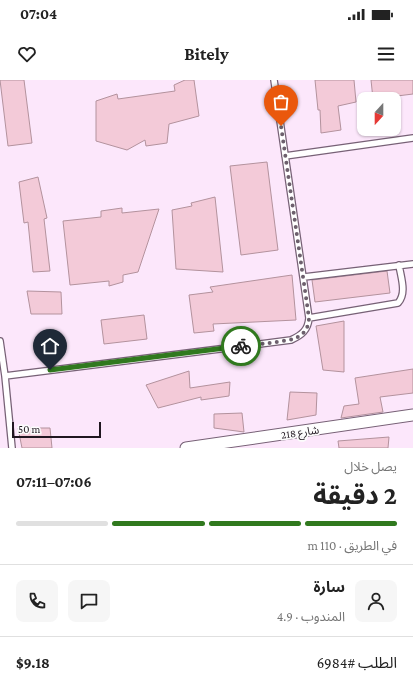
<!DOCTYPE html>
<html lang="ar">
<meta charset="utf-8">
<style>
:root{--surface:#fff;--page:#f6f6f6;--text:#222;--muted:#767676;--line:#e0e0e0;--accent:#30791e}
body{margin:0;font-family:"Crimson Pro","Noto Sans Arabic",serif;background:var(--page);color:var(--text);direction:rtl;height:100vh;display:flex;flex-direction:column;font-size:15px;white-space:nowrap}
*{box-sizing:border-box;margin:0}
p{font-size:13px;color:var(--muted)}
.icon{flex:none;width:22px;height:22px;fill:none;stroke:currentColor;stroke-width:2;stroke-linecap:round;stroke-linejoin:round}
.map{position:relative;height:368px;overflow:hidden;direction:ltr}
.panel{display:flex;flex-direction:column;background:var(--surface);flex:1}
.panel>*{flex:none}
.needle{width:26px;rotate:201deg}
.tools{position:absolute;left:357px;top:12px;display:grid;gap:8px}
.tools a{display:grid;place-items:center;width:44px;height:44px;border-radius:8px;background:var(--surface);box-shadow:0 1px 3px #0004;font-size:20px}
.scale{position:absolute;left:12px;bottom:10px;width:89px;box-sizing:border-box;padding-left:4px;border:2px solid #201720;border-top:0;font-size:11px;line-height:14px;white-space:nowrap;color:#201720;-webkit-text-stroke:3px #fcfcfc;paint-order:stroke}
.pin{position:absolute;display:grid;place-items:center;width:34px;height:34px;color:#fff;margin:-41px -17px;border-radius:50% 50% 50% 0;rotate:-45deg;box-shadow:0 0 4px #0007}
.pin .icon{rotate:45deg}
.courier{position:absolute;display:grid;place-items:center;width:40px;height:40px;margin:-20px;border:3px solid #30791e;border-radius:50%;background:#fff;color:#222;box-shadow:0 1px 5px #0007}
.head em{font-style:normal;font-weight:700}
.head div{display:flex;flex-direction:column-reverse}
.head{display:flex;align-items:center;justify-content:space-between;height:68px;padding:0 16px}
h1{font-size:26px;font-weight:700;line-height:30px}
.bar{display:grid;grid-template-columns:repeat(4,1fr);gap:6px 4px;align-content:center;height:48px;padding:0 16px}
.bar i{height:5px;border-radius:3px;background:var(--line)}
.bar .active{background:var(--accent)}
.bar p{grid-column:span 4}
.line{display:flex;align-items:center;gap:10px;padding:0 16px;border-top:1px solid var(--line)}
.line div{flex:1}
.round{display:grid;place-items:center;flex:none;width:42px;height:42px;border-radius:8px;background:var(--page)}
.status{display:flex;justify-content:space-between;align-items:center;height:28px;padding:0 20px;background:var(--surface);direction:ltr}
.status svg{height:11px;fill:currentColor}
header{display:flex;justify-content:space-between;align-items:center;height:52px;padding:0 16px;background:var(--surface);font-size:18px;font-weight:700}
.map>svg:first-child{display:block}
.building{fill:#f3cad8;stroke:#b3929d}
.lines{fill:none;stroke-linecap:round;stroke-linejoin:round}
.lane-casing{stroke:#776176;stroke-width:8}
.street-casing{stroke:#776176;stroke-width:13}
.lane{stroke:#fff;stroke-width:5.5}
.street{stroke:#fff;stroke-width:11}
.done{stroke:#6d606d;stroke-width:4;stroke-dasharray:0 7.2}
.route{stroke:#30791e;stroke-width:5}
.labels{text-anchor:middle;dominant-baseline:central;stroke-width:3.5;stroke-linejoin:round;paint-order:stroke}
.street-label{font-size:11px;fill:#201720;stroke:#fcfcfc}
</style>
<div class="status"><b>07:04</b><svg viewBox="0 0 49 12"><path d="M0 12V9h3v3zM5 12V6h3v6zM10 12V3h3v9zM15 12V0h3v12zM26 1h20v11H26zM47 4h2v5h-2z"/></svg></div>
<header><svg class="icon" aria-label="menu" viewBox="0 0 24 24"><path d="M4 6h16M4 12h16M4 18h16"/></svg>Bitely<svg class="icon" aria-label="heart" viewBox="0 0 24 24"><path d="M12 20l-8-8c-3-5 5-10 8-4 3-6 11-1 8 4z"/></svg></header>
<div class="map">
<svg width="413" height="368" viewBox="0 0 413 368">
<rect width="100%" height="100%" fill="#fce7fb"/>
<!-- building -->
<path class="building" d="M0,0H24L32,63L8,66Z
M185,0H194L199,36L169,44L167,63L146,66L145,60L127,70L96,61V21L117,14L118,19L175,11L174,5Z
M315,0H354L356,22L338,26L341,50L321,53L320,30H318Z
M371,0H413V14L373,19Z
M267,82L278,170L241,175L230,86Z
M38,97L47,138L44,139L50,191L33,192L28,142L24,143L19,102Z
M215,117L223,192L176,189L172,130L192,126L191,123Z
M122,128V133L159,129L138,192L123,195V202L109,206V201L70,205L63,141L101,137V131Z
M387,191L390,213L315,222L312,200Z
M292,195L296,240L213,244L214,251L194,253L189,215L213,212L210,207Z
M27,211L61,212L62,234H31Z
M144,235L147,259L104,264L101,240Z
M344,241V292L323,290L316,246Z
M413,289V313L380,317L383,332L341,338L344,326L359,324L355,298Z
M189,291L190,308L230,302L229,316L201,320V317L158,328L146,305Z
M290,312L317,313L316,335L287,340Z
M242,333L244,352L214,348V334Z
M18,348H50L52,368H22Z
M389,357L388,368H339L338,361Z"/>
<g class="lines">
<defs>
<path id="lane" d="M285,76L413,58
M304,197L413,184
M309,238L398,223C407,213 401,198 399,185
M0,261L5,296L12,368
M5,296L291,260C302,255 308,250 309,238L274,0"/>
<path id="street" d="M186,368L413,335"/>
</defs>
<!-- lane casing -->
<use href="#lane" class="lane-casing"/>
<!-- street casing -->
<use href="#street" class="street-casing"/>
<!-- lane -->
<use href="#lane" class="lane"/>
<!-- street -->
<use href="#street" class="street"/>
</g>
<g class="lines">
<!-- done -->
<path class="done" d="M241,266C250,265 260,264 269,263C287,260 308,261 309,238L281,46"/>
<!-- route -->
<path class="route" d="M50,290L241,266"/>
</g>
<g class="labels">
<!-- street labels -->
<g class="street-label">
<text transform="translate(300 352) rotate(-8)">شارع 218</text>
</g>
</g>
</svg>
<div class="tools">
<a><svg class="needle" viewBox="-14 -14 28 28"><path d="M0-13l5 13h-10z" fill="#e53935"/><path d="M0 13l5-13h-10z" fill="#767676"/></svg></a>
</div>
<div class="scale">50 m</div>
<div class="pin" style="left:281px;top:46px;background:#ea580c"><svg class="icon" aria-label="bag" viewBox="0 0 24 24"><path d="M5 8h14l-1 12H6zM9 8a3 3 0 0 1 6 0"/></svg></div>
<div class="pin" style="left:50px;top:290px;background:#1f2937"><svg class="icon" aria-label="home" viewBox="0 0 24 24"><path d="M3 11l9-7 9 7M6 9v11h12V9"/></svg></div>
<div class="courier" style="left:241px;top:266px"><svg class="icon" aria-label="bike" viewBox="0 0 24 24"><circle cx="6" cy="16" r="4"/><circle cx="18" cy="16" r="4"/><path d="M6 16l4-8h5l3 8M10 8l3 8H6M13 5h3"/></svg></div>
</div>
<section class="panel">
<div class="head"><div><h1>2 دقيقة</h1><p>يصل خلال</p></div><em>07:06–07:11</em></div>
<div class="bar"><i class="active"></i><i class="active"></i><i class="active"></i><i></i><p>في الطريق · 110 m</p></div>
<div class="line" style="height:72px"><a class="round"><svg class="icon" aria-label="person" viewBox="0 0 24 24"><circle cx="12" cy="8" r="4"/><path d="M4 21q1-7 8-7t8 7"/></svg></a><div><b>سارة</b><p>المندوب · 4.9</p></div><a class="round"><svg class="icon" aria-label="chat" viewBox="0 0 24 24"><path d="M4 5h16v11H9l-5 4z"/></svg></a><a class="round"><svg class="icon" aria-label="phone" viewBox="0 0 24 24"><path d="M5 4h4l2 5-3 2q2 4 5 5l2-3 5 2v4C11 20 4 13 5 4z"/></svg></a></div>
<div class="line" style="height:52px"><div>الطلب #6984</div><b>$9.18</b></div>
</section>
